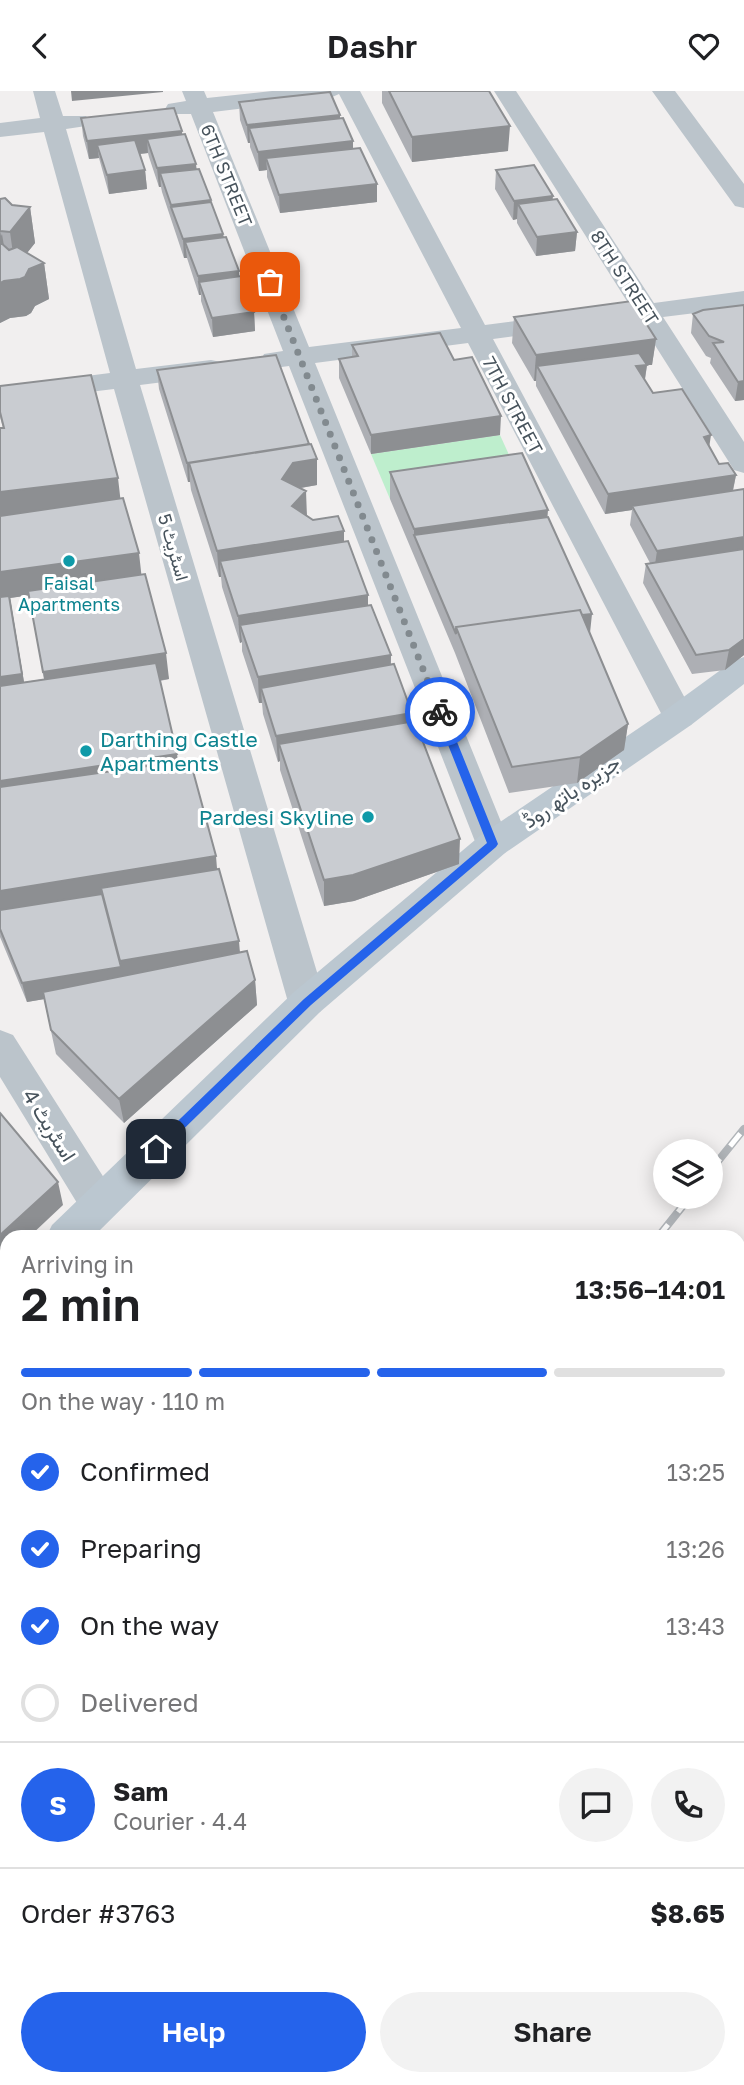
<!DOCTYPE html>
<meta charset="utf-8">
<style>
:root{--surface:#fff;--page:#f2f2f2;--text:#202124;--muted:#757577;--line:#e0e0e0;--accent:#2563eb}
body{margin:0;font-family:"Golos Text",Vazirmatn,sans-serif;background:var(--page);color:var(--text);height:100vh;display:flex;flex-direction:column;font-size:26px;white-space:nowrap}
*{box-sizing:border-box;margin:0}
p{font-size:23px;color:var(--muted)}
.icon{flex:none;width:38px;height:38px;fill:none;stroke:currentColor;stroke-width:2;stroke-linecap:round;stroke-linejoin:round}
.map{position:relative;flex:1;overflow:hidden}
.sheet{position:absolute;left:0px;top:1139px;width:746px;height:856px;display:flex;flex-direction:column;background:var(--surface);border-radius:21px 21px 0 0;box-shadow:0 4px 18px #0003}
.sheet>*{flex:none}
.controls{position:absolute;left:653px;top:1048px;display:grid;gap:14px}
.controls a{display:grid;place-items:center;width:70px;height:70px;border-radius:50%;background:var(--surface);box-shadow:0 4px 18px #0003;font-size:35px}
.pin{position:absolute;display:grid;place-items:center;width:60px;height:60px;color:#fff;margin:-30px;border-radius:14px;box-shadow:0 4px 10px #0006}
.courier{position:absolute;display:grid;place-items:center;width:70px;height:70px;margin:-35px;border:5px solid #2563eb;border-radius:50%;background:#fff;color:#222;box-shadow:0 2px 9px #0007}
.summary em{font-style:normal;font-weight:600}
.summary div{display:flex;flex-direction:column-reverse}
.summary{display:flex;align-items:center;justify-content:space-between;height:119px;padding:0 21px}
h1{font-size:46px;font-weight:600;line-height:52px}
.bar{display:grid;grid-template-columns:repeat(4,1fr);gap:10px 7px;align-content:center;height:84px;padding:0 21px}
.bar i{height:9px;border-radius:5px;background:var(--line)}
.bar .current{background:var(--accent)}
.bar p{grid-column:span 4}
.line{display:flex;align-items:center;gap:18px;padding:0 21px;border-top:2px solid var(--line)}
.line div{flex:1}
.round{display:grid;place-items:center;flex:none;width:74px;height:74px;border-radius:37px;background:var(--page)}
ol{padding:0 21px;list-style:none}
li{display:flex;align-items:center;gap:21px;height:77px}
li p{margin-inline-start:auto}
li .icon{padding:7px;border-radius:50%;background:var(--accent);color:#fff;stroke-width:4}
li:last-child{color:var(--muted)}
li i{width:38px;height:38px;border:4px solid var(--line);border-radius:50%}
.action{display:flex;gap:14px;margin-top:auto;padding:14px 21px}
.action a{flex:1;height:80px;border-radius:42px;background:var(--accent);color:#fff;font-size:28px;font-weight:600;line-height:80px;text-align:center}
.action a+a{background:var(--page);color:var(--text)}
header{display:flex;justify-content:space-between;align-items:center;height:91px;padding:0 21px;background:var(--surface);font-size:32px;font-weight:600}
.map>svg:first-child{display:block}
.green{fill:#beeecd}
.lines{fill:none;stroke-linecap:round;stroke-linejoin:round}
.street{fill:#bbc4cb;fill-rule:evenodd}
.secondary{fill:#bbc7d0;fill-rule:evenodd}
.rail-far1-casing{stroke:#b1b5b9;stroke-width:8}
.rail-casing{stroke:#b1b5b9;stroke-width:10}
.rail-far1{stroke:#fff;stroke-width:5;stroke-dasharray:16;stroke-linecap:butt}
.rail{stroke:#fff;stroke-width:7;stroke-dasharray:20;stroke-linecap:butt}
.wall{fill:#adafb4;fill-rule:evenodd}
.shaded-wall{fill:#8d8f92}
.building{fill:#c9ccd1;stroke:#8d8f92;stroke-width:2}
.route{fill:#2563eb}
.done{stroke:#828a8f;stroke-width:7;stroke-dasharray:0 12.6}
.culture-dot{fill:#0f9aa8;stroke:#fff;stroke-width:2.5}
.labels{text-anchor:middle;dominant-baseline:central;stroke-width:6;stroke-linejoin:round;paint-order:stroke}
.far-street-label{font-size:18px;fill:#47535c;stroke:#fff}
.far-culture-label{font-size:18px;fill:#0d838f;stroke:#fff}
.culture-label{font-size:21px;fill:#0d838f;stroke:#fff;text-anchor:start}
.street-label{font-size:21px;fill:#47535c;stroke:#fff}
</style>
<header><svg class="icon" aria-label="back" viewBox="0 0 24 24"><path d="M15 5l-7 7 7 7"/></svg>Dashr<svg class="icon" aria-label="heart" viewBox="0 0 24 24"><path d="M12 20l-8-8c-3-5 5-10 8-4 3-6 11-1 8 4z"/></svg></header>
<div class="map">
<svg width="744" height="1994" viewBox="0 0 744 1994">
<rect width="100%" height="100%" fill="#f1efef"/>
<!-- green -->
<path class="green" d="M500,344L520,388L390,408L371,363Z"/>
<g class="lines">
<!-- street -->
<path class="street" d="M33,0H55L63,25H86L90,30L86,35L66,38L136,278L211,269L221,271L225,277L221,283L211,285L140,294L326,911L320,921L307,925L294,921L288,911L114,298L0,312V296L110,282L44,41L0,46V32L40,27Z
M182,0H204L207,7L272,0H360L485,234L630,215L494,0H516L654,212L744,200V216L663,226L744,351V382L734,379L639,229L493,248L695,626L691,634L679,637L667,634L663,626L468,252L315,272L510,753L505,762L493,765L481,762L476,753L289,275L274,277L264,275L261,269L264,263L283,260L191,23H168L165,18L168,13L186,10ZM339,3L461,237L309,256L213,21L330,7Z
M652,0H675L744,93V117L735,115Z
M0,939L13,944L113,1101L119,1113L113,1125L99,1130L85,1125L0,986Z"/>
<!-- secondary -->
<path class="secondary" d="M744,566V593L691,634L505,762L320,921L93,1146H46L52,1134L294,901L481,744L667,618L733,570Z
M7,1186V1227L0,1229V1188Z"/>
<defs>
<path id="rail-far1" d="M710,1080L744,1038
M658,1146L690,1106"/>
<path id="rail" d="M0,1962L7,1953"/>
</defs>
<!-- rail-far1 casing -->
<use href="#rail-far1" class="rail-far1-casing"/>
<!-- rail casing -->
<use href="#rail" class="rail-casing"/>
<!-- rail-far1 -->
<use href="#rail-far1" class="rail-far1"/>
<!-- rail -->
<use href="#rail" class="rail"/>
</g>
<!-- wall -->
<path class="wall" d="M382,0H489L508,60L412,71L382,12Z
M239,11L340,24V27L353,50V58L377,111L280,122L267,86V79L259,80L250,56V52H248L240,29Z
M81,27L182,44L211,111L239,186L254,221L255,240L213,246L201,210V204H199L187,167H184L162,101L161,96H159L149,66L148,62L140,63L145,79L147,98L109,103L99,67L89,68L83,45Z
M496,79L552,109L577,141L575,160L536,165L517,132V128L513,129L495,98Z
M0,108L12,114L30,116L35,152L27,162L44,172L49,208L35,215L31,222L26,225L10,227L0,232Z
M744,214V309L735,310L710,272L711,267L706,265L691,242L693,223Z
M514,226L656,248L652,274H647L645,289L653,302L709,356L719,373L736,384L733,400L744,564L725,579L692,583L643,492L646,473L650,472L630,434L632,419L605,423L536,295V290H534L512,252Z
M352,254L454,269L500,344L371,363L339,287V268L352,266Z
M157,279L317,394L301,397L307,425L344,450L368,514L391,564V574L412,630L459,773L354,810L324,815L280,679V670L278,671L263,623L262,612H259L242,560V551L240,552L222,496L221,486H219L191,399L190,391H188L159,298Z
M0,295L120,408L169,588L160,590L178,670L217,778L240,862L255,889L257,914L124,1032L56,963L44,908L27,911L0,846V337H3L0,326ZM29,504L44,588L24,591L10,507Z
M390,381L548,426L590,542L628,633L624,659L577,692L509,702L455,562L390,408Z"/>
<!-- shaded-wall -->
<path class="shaded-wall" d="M71,0H163V1L72,10Z
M340,24V42L249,37L250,52H248L247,34Z
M510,35L508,60L412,71V46Z
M182,40L183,58L147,48L148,62L101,67L97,54L99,67L89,68L87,50Z
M353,50V69L266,67L267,79L259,80L258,61Z
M196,73L198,92L160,82L161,96H159L157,77Z
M145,79L147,98L109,103L107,84Z
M377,93V111L280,122L279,104Z
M553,105L551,124L518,113L517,128L513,129L514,110Z
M211,109L212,128L171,116V114Z
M30,116L35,152L15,177L10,141Z
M0,139L1,145L2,143L8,179L0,158Z
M577,141L575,160L536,165L537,146Z
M223,143L225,162L185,151L187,167H184L183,148Z
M44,172L49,208L35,215L31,222L26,225L10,227L0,232V192Z
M239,180L240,199L199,191L201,204H199L198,185Z
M254,221L255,240L213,246L212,227Z
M656,248L652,274H647L644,293L537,275L536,290H534L536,264Z
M744,290V309L735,310L738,291Z
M501,325L500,344L371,363V344Z
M711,344L708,364L704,346Z
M309,353L317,368V394L294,398L189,372L190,391H188L187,372Z
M736,384L732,403L632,415V419L605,423L608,403Z
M118,387L121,413L0,428V401Z
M306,400L307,426L292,415Z
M548,419L546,445L414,444V438Z
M344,440V466L220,470L221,486H219L217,460Z
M744,446V465L654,480L657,460Z
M139,462L142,489L10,507L27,609L0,613V481Z
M368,504V531L240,534L242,551L240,552L238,525Z
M592,523L590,542H459Z
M744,548V564L725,579L729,559Z
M166,562L169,588L47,607L43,581Z
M391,564L390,590L261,597L262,612H259L258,586Z
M412,622V648L279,653L280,670L278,671L276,645Z
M628,633L624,659L577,692L580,666Z
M177,663L181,694L0,722V690Z
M460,748L459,773L354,810L324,815V789Z
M216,765L218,790L101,797L103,809L0,827V800Z
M239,850L241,875L27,911L22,892L121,876L120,870Z
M255,889L257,914L124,1032L119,1008Z
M58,1091L63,1114L29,1146H7V1167L0,1173V1144Z"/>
<!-- building -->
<path class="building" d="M389,0H489L510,35L412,46Z
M330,1L340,24L247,34L239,11Z
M174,17L182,40L87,50L81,27Z
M343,27L353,50L258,61L249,37Z
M185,43L196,73L157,77L147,48Z
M135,49L145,79L107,84L97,54Z
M360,57L377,93L279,104L266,67Z
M534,74L553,105L514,110L496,79Z
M199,78L211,109L171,114L160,82Z
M5,107L12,114L30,116L10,141L0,140V108Z
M557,108L577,141L537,146L518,113Z
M211,111L223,143L183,148L171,116Z
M226,146L239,180L198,185L185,151Z
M0,151L9,159L17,156L44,172L29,178L25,186L20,188L4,190L0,192Z
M241,185L254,221L212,227L199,191Z
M632,210L656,248L536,264L514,226Z
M744,214V290L738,291L713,252L724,251L709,245L693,223L703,219Z
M440,242L454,269L472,266L501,325L371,344L339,268L358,265L352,254Z
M639,262L647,274L636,275L653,302L682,298L711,344L704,346L719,373L728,372L736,384L608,403L537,275Z
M276,264L309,353L187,372L157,279Z
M91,284L118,387L0,401V337H4L0,321V295Z
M311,353L317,368L293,372L282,388L306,400L292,415L313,429L338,425L344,440L217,460L189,372Z
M522,362L548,419L414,438L390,381Z
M744,398V446L657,460L632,415Z
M123,407L139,462L0,481V425Z
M548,426L592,523L582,524L580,519L456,536V543L414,444Z
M348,450L368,504L238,525L220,470Z
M744,458V548L729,559L696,564L646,473Z
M145,483L166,562L43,581L28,500Z
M9,505L22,583L0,586V506Z
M371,514L391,564L258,586L240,534Z
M580,519L628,633L580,666L512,676L456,536Z
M156,572L177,663L0,690V595Z
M394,573L412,622L276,645L261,597Z
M415,630L460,748L353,784L324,789L279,653Z
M190,669L216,765L0,800V696Z
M219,778L239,850L120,870L101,797Z
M102,803L121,876L22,892L0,838V819Z
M247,860L255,889L119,1008L51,939L43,901Z
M0,1022L58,1091L0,1144Z"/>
<!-- route -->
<path class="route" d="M437,618L445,621L498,753L496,756L311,914L160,1061H152V1055L304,908L487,752L435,621Z"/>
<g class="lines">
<!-- done -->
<path class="done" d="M270,191L440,621"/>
</g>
<!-- markers -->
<g class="culture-dot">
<circle cx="69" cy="470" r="7"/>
<circle cx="86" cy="660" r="7"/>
<circle cx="368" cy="726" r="7"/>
</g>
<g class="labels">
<!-- far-street labels -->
<g class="far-street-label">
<text transform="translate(227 84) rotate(68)">6TH STREET</text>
<text transform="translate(625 186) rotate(57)">8TH STREET</text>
<text transform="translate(513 314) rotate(62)">7TH STREET</text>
<text transform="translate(174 456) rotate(74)">اسٹریٹ 5</text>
</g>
<!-- far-culture labels -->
<g class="far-culture-label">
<text x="69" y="492">Faisal<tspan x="69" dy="21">Apartments</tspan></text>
</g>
<!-- culture labels -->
<g class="culture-label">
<text x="100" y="648">Darthing Castle<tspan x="100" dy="24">Apartments</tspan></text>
<text x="354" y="726" text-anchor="end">Pardesi Skyline</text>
</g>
<!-- street labels -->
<g class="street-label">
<text transform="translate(571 700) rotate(-34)">جزیرہ باتھ روڈ</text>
<text transform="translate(50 1034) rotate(58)">اسٹریٹ 4</text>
</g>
</g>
</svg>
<div class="controls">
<a><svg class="icon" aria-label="layers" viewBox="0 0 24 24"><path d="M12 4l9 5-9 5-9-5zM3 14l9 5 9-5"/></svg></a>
</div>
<div class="pin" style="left:270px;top:191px;background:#ea580c"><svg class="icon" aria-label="bag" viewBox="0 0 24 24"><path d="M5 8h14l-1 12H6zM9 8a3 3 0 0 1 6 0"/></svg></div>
<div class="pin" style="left:156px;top:1058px;background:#1f2937"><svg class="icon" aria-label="home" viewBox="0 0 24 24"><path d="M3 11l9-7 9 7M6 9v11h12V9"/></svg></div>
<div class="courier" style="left:440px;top:621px"><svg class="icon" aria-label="bike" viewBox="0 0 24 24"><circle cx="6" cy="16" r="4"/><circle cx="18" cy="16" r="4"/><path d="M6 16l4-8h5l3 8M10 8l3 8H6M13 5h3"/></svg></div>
<section class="sheet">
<div class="summary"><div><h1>2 min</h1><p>Arriving in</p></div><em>13:56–14:01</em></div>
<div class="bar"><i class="current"></i><i class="current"></i><i class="current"></i><i></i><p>On the way · 110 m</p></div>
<ol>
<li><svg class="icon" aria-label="check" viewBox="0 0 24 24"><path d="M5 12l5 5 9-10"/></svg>Confirmed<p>13:25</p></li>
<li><svg class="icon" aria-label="check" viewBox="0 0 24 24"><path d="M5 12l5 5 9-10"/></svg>Preparing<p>13:26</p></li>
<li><svg class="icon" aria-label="check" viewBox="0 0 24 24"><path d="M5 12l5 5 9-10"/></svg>On the way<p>13:43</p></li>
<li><i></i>Delivered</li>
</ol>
<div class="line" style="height:126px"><b class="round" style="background:var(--accent);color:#fff">S</b><div><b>Sam</b><p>Courier · 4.4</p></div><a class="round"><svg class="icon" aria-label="chat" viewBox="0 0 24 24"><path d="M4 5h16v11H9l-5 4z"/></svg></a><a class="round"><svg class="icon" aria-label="phone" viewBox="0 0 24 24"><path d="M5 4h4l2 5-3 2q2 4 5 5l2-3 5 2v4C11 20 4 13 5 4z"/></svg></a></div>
<div class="line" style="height:91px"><div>Order #3763</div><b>$8.65</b></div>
<div class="action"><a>Help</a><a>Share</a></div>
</section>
</div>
